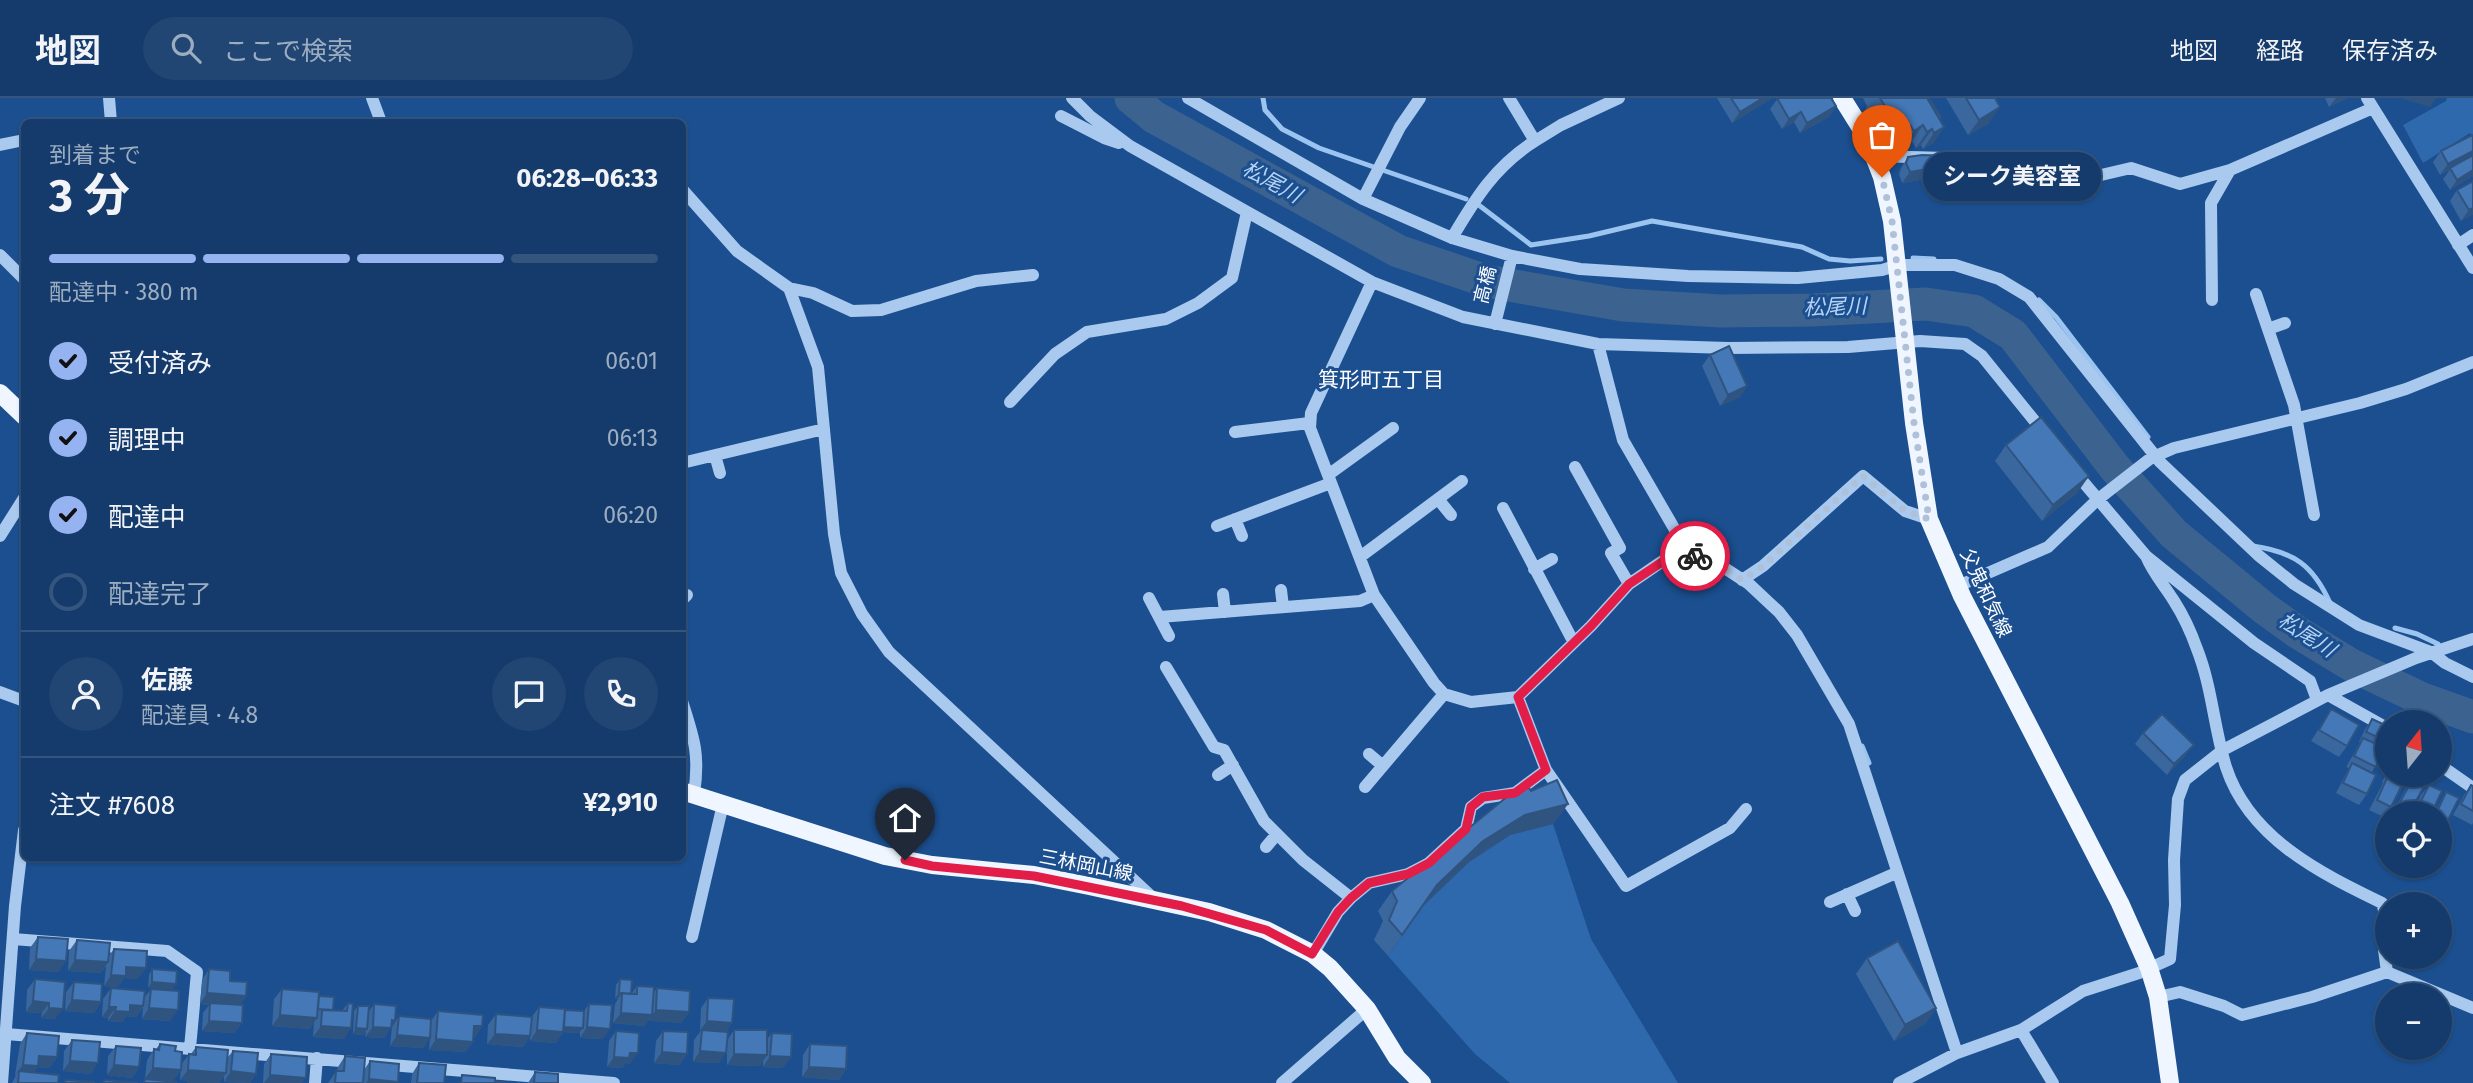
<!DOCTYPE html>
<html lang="ja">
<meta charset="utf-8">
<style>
:root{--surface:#143b6b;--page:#214673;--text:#f1f3f6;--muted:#9dadc1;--line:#33557e;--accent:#95b2f1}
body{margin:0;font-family:"Fira Sans","Noto Sans JP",sans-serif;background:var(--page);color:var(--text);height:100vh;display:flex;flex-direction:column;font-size:26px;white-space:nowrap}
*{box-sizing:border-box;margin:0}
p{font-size:23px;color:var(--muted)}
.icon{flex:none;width:38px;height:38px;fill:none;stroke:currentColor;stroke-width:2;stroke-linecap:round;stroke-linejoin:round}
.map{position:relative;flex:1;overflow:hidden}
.side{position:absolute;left:21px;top:21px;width:665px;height:742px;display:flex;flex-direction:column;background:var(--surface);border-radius:10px;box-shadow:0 2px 5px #0004,0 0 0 2px var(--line)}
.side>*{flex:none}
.needle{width:46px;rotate:17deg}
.buttons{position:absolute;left:2375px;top:612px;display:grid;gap:14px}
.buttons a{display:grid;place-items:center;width:77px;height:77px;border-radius:50%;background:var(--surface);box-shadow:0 2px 5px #0004,0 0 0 2px var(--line);font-size:35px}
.pin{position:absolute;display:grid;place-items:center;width:60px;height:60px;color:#fff;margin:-72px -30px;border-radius:50% 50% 50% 0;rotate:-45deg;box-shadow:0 0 7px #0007}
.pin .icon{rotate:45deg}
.courier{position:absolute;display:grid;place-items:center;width:70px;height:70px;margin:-35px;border:5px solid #e11d48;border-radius:50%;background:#fff;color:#222;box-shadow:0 2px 9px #0007}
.bubble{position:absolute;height:49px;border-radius:24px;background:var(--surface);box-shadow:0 2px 5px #0004,0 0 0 2px var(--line);font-size:23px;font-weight:700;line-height:49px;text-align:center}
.headline em{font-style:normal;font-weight:700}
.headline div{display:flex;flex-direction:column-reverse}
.headline{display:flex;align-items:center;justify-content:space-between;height:119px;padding:0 28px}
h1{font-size:46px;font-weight:700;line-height:52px}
.bar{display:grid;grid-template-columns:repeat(4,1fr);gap:10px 7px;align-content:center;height:84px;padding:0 28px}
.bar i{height:9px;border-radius:5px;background:var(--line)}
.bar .active{background:var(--accent)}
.bar p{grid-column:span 4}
.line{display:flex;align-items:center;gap:18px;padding:0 28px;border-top:2px solid var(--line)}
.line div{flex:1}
.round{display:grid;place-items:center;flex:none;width:74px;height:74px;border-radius:37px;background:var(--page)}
ol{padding:0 28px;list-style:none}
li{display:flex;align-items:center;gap:21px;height:77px}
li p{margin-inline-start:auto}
li .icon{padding:7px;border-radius:50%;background:var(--accent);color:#111;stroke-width:4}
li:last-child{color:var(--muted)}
li i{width:38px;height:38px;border:4px solid var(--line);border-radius:50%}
header{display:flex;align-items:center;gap:42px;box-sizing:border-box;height:98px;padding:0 35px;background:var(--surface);border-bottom:2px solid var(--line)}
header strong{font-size:33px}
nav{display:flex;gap:38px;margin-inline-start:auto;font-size:24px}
.search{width:490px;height:63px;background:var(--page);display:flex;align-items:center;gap:18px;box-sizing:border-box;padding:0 24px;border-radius:38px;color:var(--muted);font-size:26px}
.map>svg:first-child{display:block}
.green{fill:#2e69ad}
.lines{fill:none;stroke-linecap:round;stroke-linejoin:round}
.stream{stroke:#9cc4f0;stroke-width:5}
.river{stroke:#3c6290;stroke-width:33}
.minor{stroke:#a9c9ee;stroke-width:12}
.major{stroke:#f0f6ff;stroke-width:18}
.wall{fill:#3a679d}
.shaded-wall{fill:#305480}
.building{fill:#4478b7;stroke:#305480;stroke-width:2}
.done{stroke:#afc1d8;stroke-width:7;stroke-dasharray:0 12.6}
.route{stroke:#e11d48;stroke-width:9}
.labels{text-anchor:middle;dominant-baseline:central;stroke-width:6;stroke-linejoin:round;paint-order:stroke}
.street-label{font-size:19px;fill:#fff;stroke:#1b4f8f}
.water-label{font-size:21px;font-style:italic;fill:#b5d3f5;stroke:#1b4f8f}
.neighbourhood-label{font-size:21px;fill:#fff;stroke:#1b4f8f}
</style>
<header>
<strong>地図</strong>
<div class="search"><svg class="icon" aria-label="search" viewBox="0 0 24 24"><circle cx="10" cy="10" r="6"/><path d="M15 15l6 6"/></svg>ここで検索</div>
<nav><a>地図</a><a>経路</a><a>保存済み</a></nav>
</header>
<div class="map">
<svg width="2473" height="985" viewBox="0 0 2473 985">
<rect width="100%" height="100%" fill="#1b4f8f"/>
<!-- green -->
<path class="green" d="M2447,0H2473V38L2470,35L2423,65L2403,27L2446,3Z
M1553,726L1591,841L1678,985H1510L1475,956L1388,858L1423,808L1469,764L1510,737Z"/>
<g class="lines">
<!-- stream -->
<path class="stream" d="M1263,0L1265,12L1282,31L1319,50L1466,101
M1480,108L1531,147L1589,138L1652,123L1802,149L1829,161L1850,163L1881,161
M1913,160L1934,161
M2039,202L2056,219L2148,339
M2253,448C2294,454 2313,467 2330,505
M2395,530L2417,536L2438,546
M1862,648L1869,665"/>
<!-- river -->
<path class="river" d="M1131,0L1154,19L1398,153L1486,183L1623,207L1720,213L1813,212L1926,206L1974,213L2013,237L2115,370L2174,436L2264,510L2297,534L2353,568L2420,600L2473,619"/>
<!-- minor -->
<path class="minor" d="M109,0L111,24
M372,0L381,24
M1072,0L1090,18L1130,48L1372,184L1463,219L1598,246L1728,250L1848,249L1920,243L1965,246L1982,258L2046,337
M1188,0L1363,101L1452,140L1512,158L1580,171L1688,178L1798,180L1882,172L1898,167H1955L1999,181L2029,199L2160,364L2258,457L2294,486L2359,527L2431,554L2445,565L2473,579
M1509,0L1535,43L1561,27L1619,0
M2367,0L2473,170
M1061,18L1104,40L1119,45
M0,47L24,42
M1874,58L2019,62L2062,81H2084L2131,70L2180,86L2230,72L2373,10
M682,91L737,153L789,190L818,269L834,436L841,475L862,516L889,554L1154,801
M1363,101L1400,29L1420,0
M1452,140C1475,101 1495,68 1535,43
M2458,147L2473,137
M0,157L24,181
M1372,184L1311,315L1310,330L1374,497L1434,585L1444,596L1471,604L1518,599L1591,528L1629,486L1673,456H1689L1720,467L1749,486L1779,514L1797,537L1849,626L1957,955
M789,190L813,195L852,213L881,212L976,183L1033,177
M2256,196L2294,307L2314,417
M2212,202L2211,105L2230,72
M1495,226L1512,158
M2268,231L2285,225
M1598,246L1623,342L1689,456
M1010,304L1055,256L1087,234L1166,221L1198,205L1232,180L1247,114
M1235,334L1309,325
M715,357L720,375
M682,365L824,331
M1575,369L1620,450L1611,455L1629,486
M2074,373L2146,458C2153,475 2164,487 2174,503C2183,517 2191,534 2197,551C2212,589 2214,630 2226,669C2249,740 2320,775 2382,805L2385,816L2384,852L2387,874
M1328,377L1393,330
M1438,401L1451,417
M1503,410L1573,543
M1235,421L1242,438
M1217,428L1331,385
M0,438L24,400
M2146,458L2254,545L2310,583L2317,602
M1360,459L1462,383
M1534,471L1552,461
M1742,482L1763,468L1863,378L1905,413L1929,421
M1958,488L2048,449L2097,402L2151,360L2174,350L2360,305L2406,291L2473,264
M1281,492L1283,509
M1223,496L1225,514
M1149,500L1169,538
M682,502L687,497
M1160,519L1360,503L1374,497
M1166,569L1214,649L1224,652L1264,723L1303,762L1351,800
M0,594L24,603
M2328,597L2387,630
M682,603C694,640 700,657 694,696
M1369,656L1383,668
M2440,667L2473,690
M1546,672L1626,788L1730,730L1746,711
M1218,677L1233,667
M1365,689L1444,596
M1266,749L1277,736
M1847,796L1855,813
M1830,804L1896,775
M692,839L723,706
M13,841L167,853L197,874L190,950
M1313,856L1338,814L1351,800L1369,785L1408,776L1429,765L1466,731L1471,709L1483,700L1515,695L1546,672L1518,599
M2158,899L2180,894L2224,908L2242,917L2312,899L2387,874L2473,910
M6,936L614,985
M2,985L15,808L24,732
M315,985L317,960
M1282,985L1367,911
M1899,985L1957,955L2021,932
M2053,985L2021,932L2083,893L2139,875L2170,861L2175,807L2174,762L2178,701L2185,682L2223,652L2328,597L2416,560L2473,541"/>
<!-- major -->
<path class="major" d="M1842,0L1867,40L1882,79L1892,123L1914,325L1929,421L1962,498L2120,805L2149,870L2158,899L2170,985
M0,295L24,318
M682,693L885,758L932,767L1034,777L1089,788L1209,814L1266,832L1313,856L1330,870L1367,911L1397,960L1422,985"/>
</g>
<!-- wall -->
<path class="wall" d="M1717,0H1772L1732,25Z
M1778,0L1836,8L1829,19L1800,35L1794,24L1782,31L1770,11Z
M1863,0H1929L1941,19L1939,21L1944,29L1933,45L1923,51L1921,47L1916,50L1912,43L1903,48L1899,43L1889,49L1866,10L1867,8Z
M1946,0H1995L1989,25L1968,37Z
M2325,0H2347L2329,9Z
M2441,53L2473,78L2450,92L2443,81L2450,72L2440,77L2433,64Z
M1908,59L1957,66L1950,77L1902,85L1899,76L1901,70Z
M2457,92L2473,116L2461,123L2450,103Z
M1710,257L1747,288L1740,299L1720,308L1702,268Z
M2006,347L2078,394L2042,423L1995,363Z
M2331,611L2347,648L2339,659L2311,643Z
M2372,621L2387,628V651L2383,656L2382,655L2372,674L2367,696L2359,707L2336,695L2349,670L2346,669L2360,645L2359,644L2365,631Z
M2143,635L2186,657L2167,677L2135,646Z
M2387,675V677L2403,688L2391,709L2384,719L2369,712L2383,685L2382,684Z
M2415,677L2412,710L2408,716H2395L2393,715L2407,688Z
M2429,687L2431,716H2413L2421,697Z
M2471,687L2473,688V725L2472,727L2453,717L2464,697Z
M1531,693L1568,706L1553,726L1510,737L1469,764L1423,808L1388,858L1374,842L1383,823L1378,813L1392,793Z
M2446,694L2448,722L2444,727L2440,725V716H2434Z
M38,839L59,874L29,872L30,850Z
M77,842L109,858L114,851L138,881L124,880L118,889L104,888L106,868L101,875L68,873L69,853Z
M1867,860L1936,910L1925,926L1894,943L1856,876Z
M152,871L172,892L148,890L149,877Z
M209,871L230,883L246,898L240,907L242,925L234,935L202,933L203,915L209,907L200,906L202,882Z
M35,881L65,884L55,921L41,920L42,915L26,914L27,892Z
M620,881L631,896L637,888L653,896L657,890L689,914L681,925L648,922L644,928L613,925L615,906L618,901L615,900L616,887Z
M74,884L101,904L94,915L65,913L66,894Z
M111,890L144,900L151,891L170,923L142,921L143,909L136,919L127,918L122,924L108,923V920L102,919L103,901Z
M282,891L319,899L333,912L342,913L348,905L344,941L313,939L314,924L310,931L272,928L274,901Z
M708,900L726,934L727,942L734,932L767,941L772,935L783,970L763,969V962L760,968L727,967V946L719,965L693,964L694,942L700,934L701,910Z
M374,906L395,923L384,940L365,939L366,933L363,937L353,936L354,913L358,908L368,915Z
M589,906L603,941L580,940V934L579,935L563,934L556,945L530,943V938L523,949L487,946L488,927L496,916L531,920L539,909L584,913Z
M438,913L482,928L475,939H473V944L465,954L429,952L430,940L423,950L390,948L392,929L399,918L431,923Z
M616,933L630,966L626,965L622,970L607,969L609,943Z
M663,933L687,956L679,967L654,965L656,943Z
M27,935L57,959L49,970L38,969L33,975L58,985H12L16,977H15L20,946Z
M72,942L91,976L63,973L64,953Z
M160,946L175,953L181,972L173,983L145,980L147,962L154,951H156Z
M810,946L846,971L839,982L802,979L803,957Z
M116,948L139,969L132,980L107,977L108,958Z
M196,949L227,960L233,953L256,976L250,985L224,984V978L219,985L180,982L181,967L189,956H191Z
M271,956L302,985H263L264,966Z
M345,958L364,972L370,963L397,985H328L336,973H337L338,969Z
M419,965L444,985H411L412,976Z
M535,974L558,985H528Z"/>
<!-- shaded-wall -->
<path class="shaded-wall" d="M1763,0H1772L1732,25L1740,14Z
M2336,0H2347L2329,9Z
M2400,0H2436L2430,9Z
M1836,8L1829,19L1800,35L1807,25Z
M2000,9L1989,25L1968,37L1979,22Z
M1801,14L1794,24L1782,31L1789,21Z
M1910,27L1899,43L1889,49L1900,33Z
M1923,27L1912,43L1903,48L1914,33Z
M1944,29L1933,45L1923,51L1934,35Z
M1932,31L1921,47L1916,50L1927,34Z
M2473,53V58L2472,60L2440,77L2448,66Z
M1957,66L1950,77L1902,85L1910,74Z
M2473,72V78L2450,92L2457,82Z
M2473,110V116L2461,123L2469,112Z
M1747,288L1740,299L1720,308L1728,297Z
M2089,378L2078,394L2042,423L2053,407Z
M2194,647L2186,657L2167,677L2174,666Z
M1568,706L1553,726L1510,737L1469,764L1423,808L1437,787L1483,743L1525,717Z
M36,861L66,863L59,874L29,872Z
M75,862L108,864L101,875L68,873Z
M126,869L146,870L138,881L124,880L118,889L104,888L111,877Z
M152,884L176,886L172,892L148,890Z
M207,895L246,898L239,909L210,905L209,907L200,906Z
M619,895H622L618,901L615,900Z
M72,902L101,904L94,915L65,913Z
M33,903L49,905L42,915L26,914Z
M130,907L143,908L136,919L127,918L122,924L108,923L115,913Z
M109,909H116L108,920L102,919Z
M49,910L63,911L55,921L41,920Z
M149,910L178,912L170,923L142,921Z
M1936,910L1925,926L1894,943L1905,927Z
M656,912L689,914L681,925L648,923Z
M621,915L652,917L644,928L613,925Z
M280,917L317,920L310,931L272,928Z
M392,922L395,923L384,940L365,939L373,929Z
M209,923L242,925L234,935L202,933Z
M707,923L732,925L725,936L702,932L699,934Z
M321,928L351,930L344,941L313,939Z
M474,928H482L475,939H466Z
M562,929L583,930L579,935L563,934L556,945L530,943L537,932Z
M587,929L610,931L603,941L580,940Z
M356,930L367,931L363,937L353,936Z
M495,936L530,938L523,949L487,946Z
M397,937L430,940L423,950L390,948Z
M436,941L473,944L465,954L429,952Z
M700,953L726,955L719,965L693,964Z
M662,954L687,956L679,967L654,965Z
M630,955H638L630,966L626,965L622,970L607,969L614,959Z
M734,956L767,957L760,968L727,967Z
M39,958L57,959L49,970L38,969L31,979L19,973L15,977L23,967Z
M770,958L791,959L783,970L763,969Z
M70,963L98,965L91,976L63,973Z
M114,967L139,969L132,980L107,977Z
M809,969L846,971L839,982L802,979Z
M153,970L181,972L173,983L145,980Z
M188,972L226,975L219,985L180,982Z
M231,973L256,976L250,985L224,984Z
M270,977L306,980L302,985H264Z
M369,981L398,984L397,985H366Z"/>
<!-- building -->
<path class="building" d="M1731,0H1763L1740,14Z
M1777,0H1831L1836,8L1807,25L1801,14L1789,21Z
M1880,0H1927L1944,29L1934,35L1932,31L1927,34L1923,27L1914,33L1910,27L1900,33Z
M1927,0H1929L1941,19L1939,20Z
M1966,0H1995L2000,9L1979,22Z
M2472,37L2473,39V53L2448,66L2441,53Z
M1922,57L1956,58L1957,66L1910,74L1906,65L1908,59Z
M2473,57V72L2457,82L2450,70Z
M2473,83V110L2469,112L2457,92Z
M1729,248L1747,288L1728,297L1710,257Z
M2041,319L2089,378L2053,407L2006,347Z
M2331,611L2359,627L2347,648L2319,632Z
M2162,616L2194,647L2174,666L2143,635Z
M2372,621L2387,628V643L2366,634Z
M2363,640L2385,650L2376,669L2354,658Z
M2352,665L2376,677L2367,696L2343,685Z
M2387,677H2408L2403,688L2386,679Z
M2415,677L2427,683L2412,710L2400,704Z
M2387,680L2402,687L2391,709L2377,702Z
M1557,682L1568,706L1525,717L1483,743L1437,787L1402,837L1389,822L1397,803L1392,793L1525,684L1531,693Z
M2429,687L2442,693L2431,716H2426L2417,711Z
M2471,687L2473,688V713L2461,706Z
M2446,694L2459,700L2448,722L2440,718V716H2436Z
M38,839L68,841L66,863L36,861Z
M77,842L110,845L108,864L75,862Z
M1898,843L1936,910L1905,927L1867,860Z
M114,851L147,853L146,870L126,869V878L111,877Z
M152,871L177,873L176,886L152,884Z
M209,871L230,873V883L247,884L246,898L207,895Z
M35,881L65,884L63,911L49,910V905L33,903Z
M620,881L632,882L631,896L619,895Z
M74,884L102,886L101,904L72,902Z
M637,888L654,889L652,917L621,915L622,895L637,896Z
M111,890L145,893L143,908L130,907V914L115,913L116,909H109Z
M657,890L690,893L689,914L656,912Z
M151,891L179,893L178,912L149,910Z
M282,891L319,894L317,920L280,917Z
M319,898L334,899L333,912L318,911Z
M708,900L734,901L732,925L707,923Z
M210,905L243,907L242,925L209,923Z
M348,905L353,906L351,930L321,928L322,912L347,913Z
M374,906L396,908L395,923L392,922L391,930L373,929Z
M589,906L612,907L610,931L587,929Z
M358,908H369L367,931L356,930Z
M539,909L565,911L563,934L537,932Z
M565,912L584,913L583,930L564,929Z
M438,913L483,917L482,928H474L473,944L436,941Z
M496,916L532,919L530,938L495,936Z
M399,918L431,921L430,940L397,937Z
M702,932L728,934L726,955L700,953Z
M734,932H767V957L734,956Z
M616,933L639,935L638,955H630L629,960L614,959Z
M663,933L688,934L687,956L662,954Z
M27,935L59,938L57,959L39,958L38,968L23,967Z
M772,935L792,936L791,959L770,958Z
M72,942L100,944L98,965L70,963Z
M160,946L176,948L175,953L182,954L181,972L153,970L154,951L159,952Z
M810,946L847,948L846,971L809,969Z
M116,948L141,950L139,969L114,967Z
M196,949L228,952L226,975L188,972L189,956L196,957Z
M233,953L258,955L256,976L231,973Z
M271,956L307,959L306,980L270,977Z
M345,958L365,960L363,985H335L336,973H344Z
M370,963L399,966L398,984L369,981Z
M419,965L446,967L444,985H417Z
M19,973L59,977L58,985H18Z
M535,974L558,976V985H534Z
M462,977L495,980V983L504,984V985H461Z
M145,981L176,984V985H144Z
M65,982L94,984V985H65Z
M104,982L138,985H104Z
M188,983L213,985H188Z"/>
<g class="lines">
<!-- done -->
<path class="done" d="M1695,458L1720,467L1742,482L1763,468L1863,378L1905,413L1929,421L1914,325L1892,123L1882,79"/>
<!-- route -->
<path class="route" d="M905,762L932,768L1034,778L1182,808L1266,832L1312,856L1338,814L1351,800L1369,785L1408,776L1429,765L1466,731L1471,709L1483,699L1515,695L1546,672L1518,599L1591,528L1629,486L1674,456L1695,458"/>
</g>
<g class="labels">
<!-- street labels -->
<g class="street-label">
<text transform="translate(1485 187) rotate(-76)">高橋</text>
<text transform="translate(1986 495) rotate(65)">父鬼和気線</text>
<text transform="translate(1086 767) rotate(11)">三林岡山線</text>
</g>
<!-- water labels -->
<g class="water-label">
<text transform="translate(1272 84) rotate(29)">松尾川</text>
<text transform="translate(1835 209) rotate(-2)">松尾川</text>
<text transform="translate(2307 537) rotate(33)">松尾川</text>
</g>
<!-- neighbourhood labels -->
<g class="neighbourhood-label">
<text x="1381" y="282">箕形町五丁目</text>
</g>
</g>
</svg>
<div class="buttons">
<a><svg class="needle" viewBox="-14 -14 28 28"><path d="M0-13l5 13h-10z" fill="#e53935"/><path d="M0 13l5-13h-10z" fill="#9dadc1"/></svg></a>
<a><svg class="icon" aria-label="locate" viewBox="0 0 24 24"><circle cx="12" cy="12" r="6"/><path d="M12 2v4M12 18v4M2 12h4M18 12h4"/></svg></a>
<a>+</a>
<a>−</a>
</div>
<div class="pin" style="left:1882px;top:79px;background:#ea580c"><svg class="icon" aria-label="bag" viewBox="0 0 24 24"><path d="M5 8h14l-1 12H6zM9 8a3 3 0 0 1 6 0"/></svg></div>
<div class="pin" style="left:905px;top:762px;background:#1f2937"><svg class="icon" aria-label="home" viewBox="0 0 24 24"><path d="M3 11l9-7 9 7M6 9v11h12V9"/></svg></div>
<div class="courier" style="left:1695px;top:458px"><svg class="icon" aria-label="bike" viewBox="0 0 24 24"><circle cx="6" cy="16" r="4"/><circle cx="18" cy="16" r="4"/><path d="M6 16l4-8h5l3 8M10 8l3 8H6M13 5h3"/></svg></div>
<div class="bubble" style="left:1923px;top:54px;width:178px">シーク美容室</div>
<section class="side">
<div class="headline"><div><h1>3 分</h1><p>到着まで</p></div><em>06:28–06:33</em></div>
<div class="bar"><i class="active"></i><i class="active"></i><i class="active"></i><i></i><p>配達中 · 380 m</p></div>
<ol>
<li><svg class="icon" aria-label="check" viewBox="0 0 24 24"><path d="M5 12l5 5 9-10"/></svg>受付済み<p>06:01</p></li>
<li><svg class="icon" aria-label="check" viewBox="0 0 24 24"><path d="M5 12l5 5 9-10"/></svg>調理中<p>06:13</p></li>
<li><svg class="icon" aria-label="check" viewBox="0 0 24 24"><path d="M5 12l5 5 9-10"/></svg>配達中<p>06:20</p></li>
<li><i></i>配達完了</li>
</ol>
<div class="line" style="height:126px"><a class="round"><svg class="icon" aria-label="person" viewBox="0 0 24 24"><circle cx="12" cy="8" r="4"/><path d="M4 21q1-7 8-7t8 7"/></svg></a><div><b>佐藤</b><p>配達員 · 4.8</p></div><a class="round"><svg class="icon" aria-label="chat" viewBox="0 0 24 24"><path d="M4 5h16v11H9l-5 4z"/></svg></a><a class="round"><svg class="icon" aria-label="phone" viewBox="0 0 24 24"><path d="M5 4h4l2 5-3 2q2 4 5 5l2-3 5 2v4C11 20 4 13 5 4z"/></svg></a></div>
<div class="line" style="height:91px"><div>注文 #7608</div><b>¥2,910</b></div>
</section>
</div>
